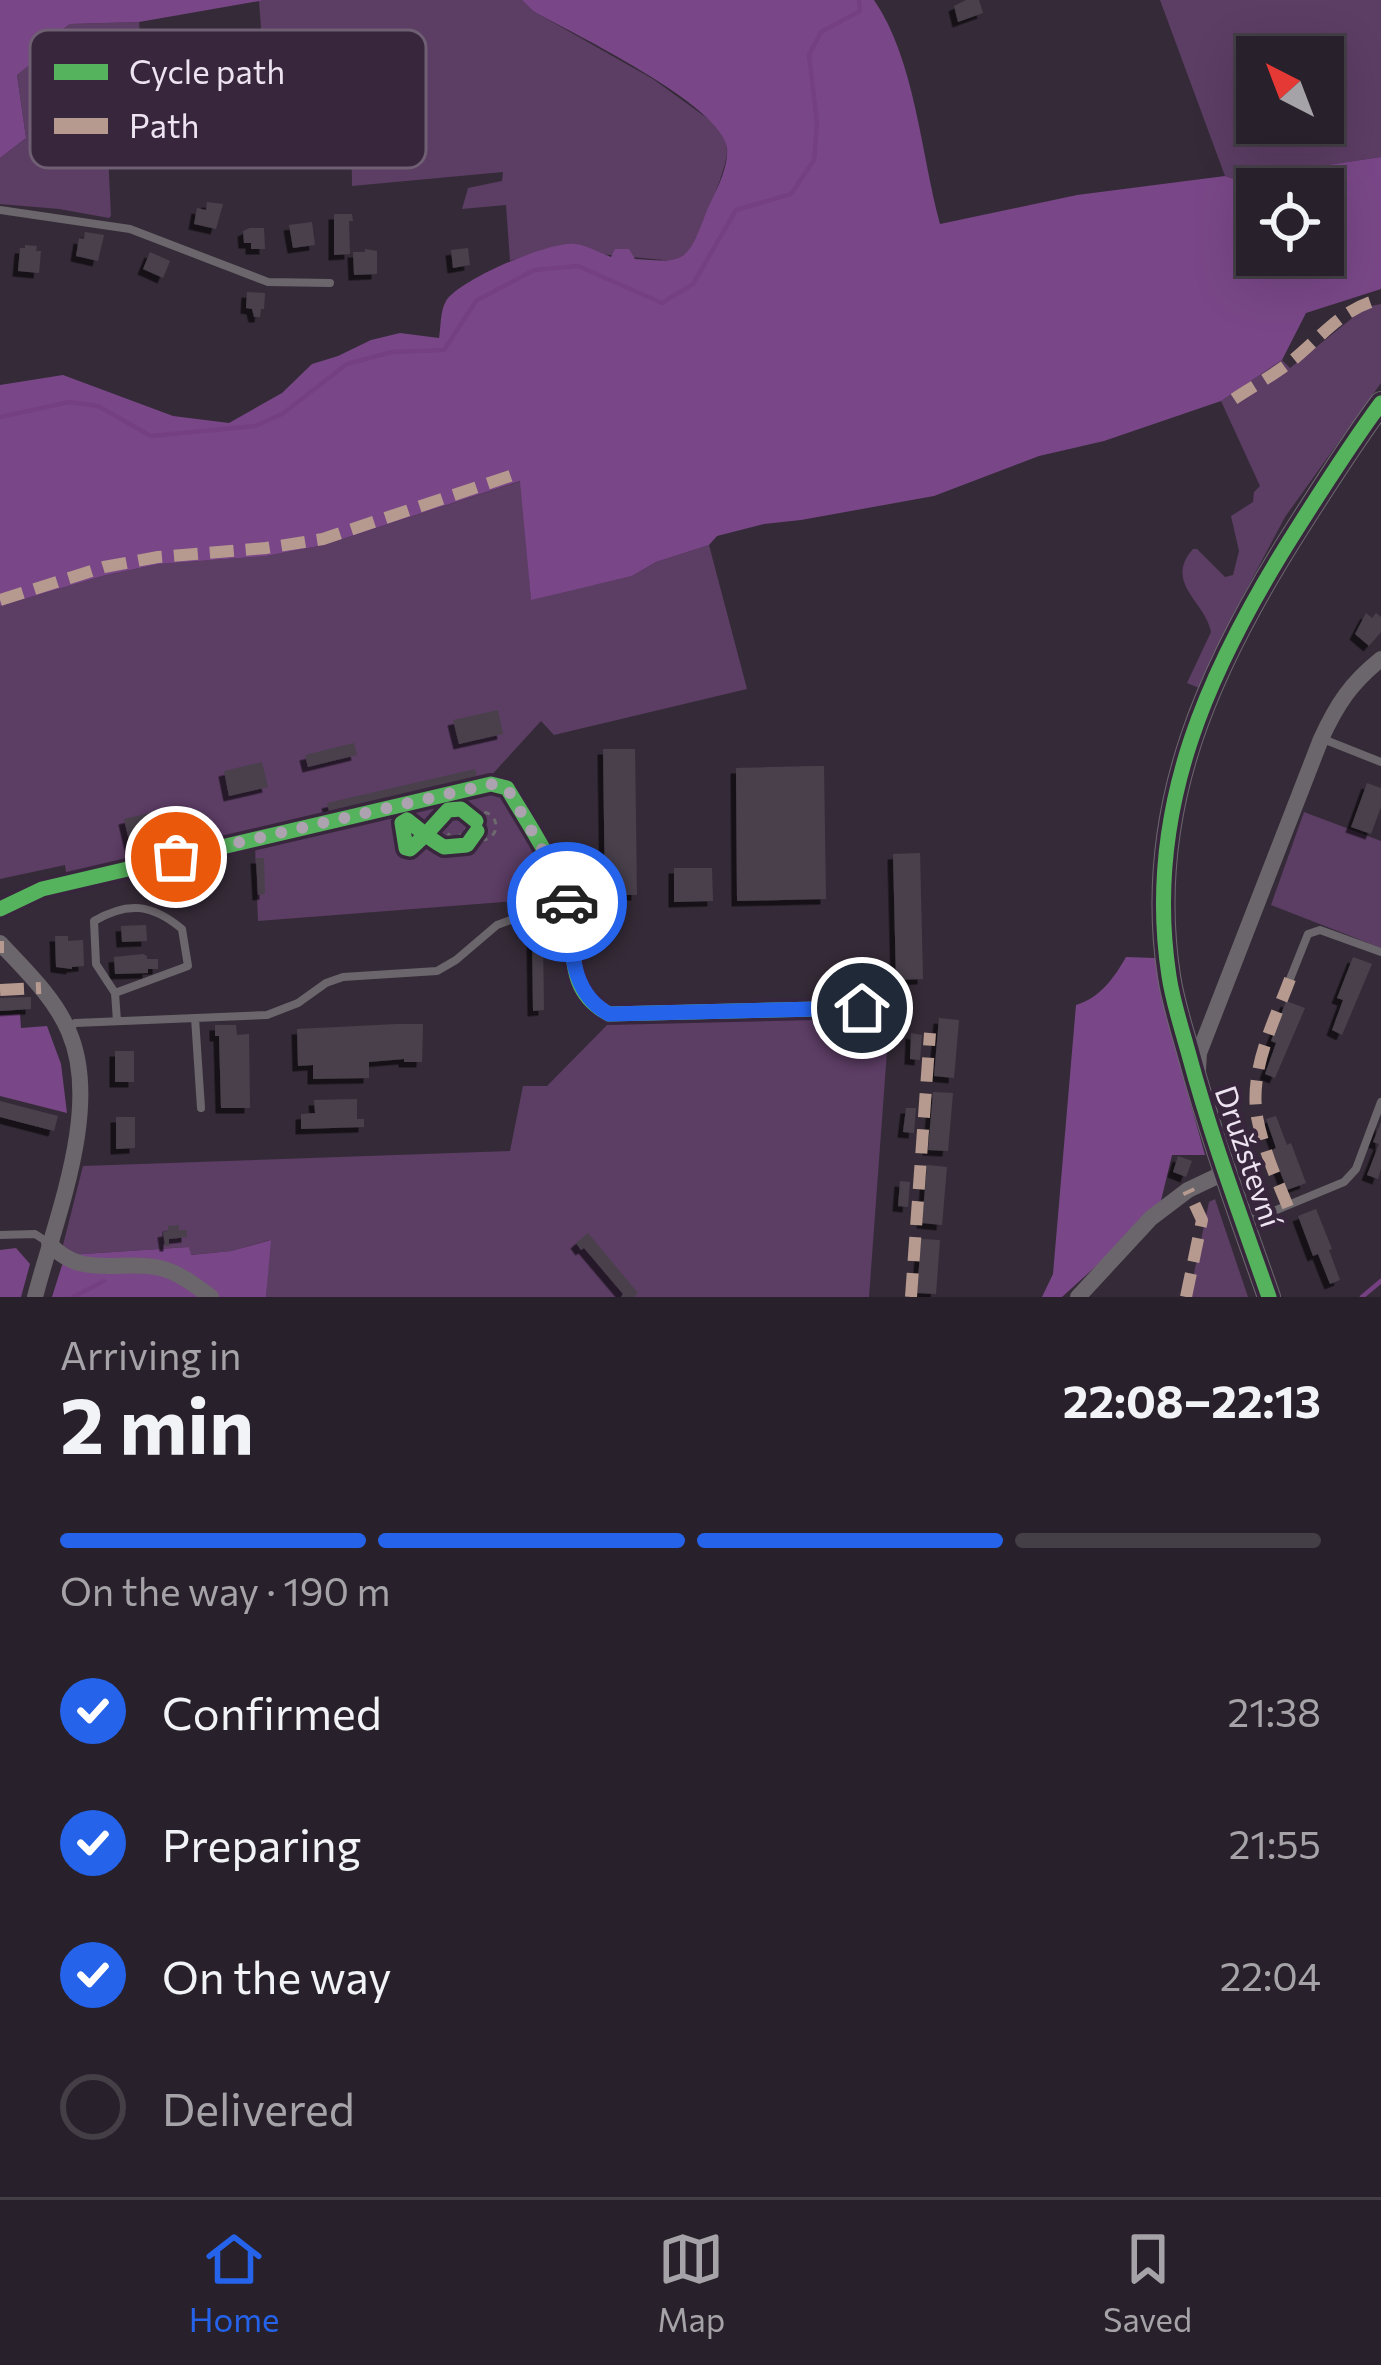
<!DOCTYPE html>
<meta charset="utf-8">
<style>
:root{--surface:#28202a;--page:#342d36;--text:#f1f3f6;--muted:#a5a3a8;--line:#443e47;--accent:#2563eb}
body{margin:0;font-family:Commissioner,sans-serif;background:var(--page);color:var(--text);height:100vh;display:flex;flex-direction:column;font-size:45px;white-space:nowrap}
*{box-sizing:border-box;margin:0}
p{font-size:39px;color:var(--muted)}
.icon{flex:none;width:66px;height:66px;fill:none;stroke:currentColor;stroke-width:2;stroke-linecap:round;stroke-linejoin:round}
.map{position:relative;height:1297px;overflow:hidden}
.side{display:flex;flex-direction:column;background:var(--surface);flex:1}
.side>*{flex:none}
.needle{width:78px;rotate:318deg}
.tools{position:absolute;left:1236px;top:36px;display:grid;gap:24px}
.tools a{display:grid;place-items:center;width:108px;height:108px;border-radius:0px;background:var(--surface);box-shadow:0 12px 48px #0002,0 0 0 3px var(--line);font-size:60px}
.pin{position:absolute;display:grid;place-items:center;width:102px;height:102px;color:#fff;margin:-51px;border:6px solid #fff;border-radius:50%;box-shadow:0 3px 12px #0007}
.courier{position:absolute;display:grid;place-items:center;width:120px;height:120px;margin:-60px;border:9px solid #2563eb;border-radius:50%;background:#fff;color:#222;box-shadow:0 3px 15px #0007}
.headline em{font-style:normal;font-weight:700}
.headline div{display:flex;flex-direction:column-reverse}
.headline{display:flex;align-items:center;justify-content:space-between;height:204px;padding:0 60px}
h1{font-size:78px;font-weight:700;line-height:90px}
.bar{display:grid;grid-template-columns:repeat(4,1fr);gap:18px 12px;align-content:center;height:144px;padding:0 60px}
.bar i{height:15px;border-radius:9px;background:var(--line)}
.bar .current{background:var(--accent)}
.bar p{grid-column:span 4}
ol{padding:0 60px;list-style:none}
li{display:flex;align-items:center;gap:36px;height:132px}
li p{margin-inline-start:auto}
li .icon{padding:12px;border-radius:50%;background:var(--accent);color:#fff;stroke-width:4}
li:last-child{color:var(--muted)}
li i{width:66px;height:66px;border:6px solid var(--line);border-radius:50%}
.dock{display:flex;justify-content:space-around;align-items:center;height:168px;border-top:3px solid var(--line);background:var(--surface);font-size:33px;color:var(--muted)}
.dock a{display:grid;justify-items:center;gap:6px}
.dock .current{color:var(--accent)}
.map>svg:first-child{display:block}
.green{fill:#5c3d64;fill-rule:evenodd}
.forest{fill:#794787;fill-rule:evenodd}
.lines{fill:none;stroke-linecap:round;stroke-linejoin:round}
.stream{stroke:#754082;stroke-width:4.5}
.building{fill:#48414b;filter:url(#shadow)}
.path{stroke:#6d696e;stroke-width:3;stroke-dasharray:6 6;stroke-linecap:butt}
.lane{stroke:#6b666b;stroke-width:8}
.street{stroke:#6b666b;stroke-width:16}
.secondary{stroke:#6d686f;stroke-width:24}
.quiet{stroke:#b69a8f;stroke-width:12;stroke-dasharray:24 12;stroke-linecap:butt}
.cycleway-casing{stroke:#38263d;stroke-width:22}
.cycleway{stroke:#56b35d;stroke-width:15}
.done{stroke:#ada3b0;stroke-width:12;stroke-dasharray:0 21.6}
.route{stroke:#2563eb;stroke-width:15}
.labels{text-anchor:middle;dominant-baseline:central;stroke-width:9;stroke-linejoin:round;paint-order:stroke}
.street-label{font-size:30px;fill:#eee3f1;stroke:#38263d}
.key{fill:#38263d;stroke:#6f5f73;stroke-width:3}
.key-label{font-size:33px;fill:#eee3f1}
</style>
<div class="map">
<svg width="1381" height="1297" viewBox="0 0 1381 1297">
<defs>
<filter id="shadow"><feDropShadow dx="-5.5" dy="5.5" stdDeviation="0" flood-color="#0009"/></filter>
</defs>
<rect width="100%" height="100%" fill="#352b38"/>
<!-- green -->
<path class="green" d="M265,0H522L533,11L653,79L718,126C723,134 727,142 727,152C727,168 699,238 689,250C684,257 682,257 674,261L546,249L510,261L506,205L462,209L468,188L502,181L503,172L352,186L351,108L268,120L259,1Z
M1160,0H1381V157L1234,179L1225,176ZM1257,57H1323V123H1257Z
M139,22L147,114L106,113L111,216L109,218L59,209L0,204V158L26,138L17,75L40,55L49,39L70,24Z
M1381,304V383L1285,517L1234,613L1199,688L1187,683L1211,632C1206,602 1163,583 1193,549H1197L1225,577L1233,575L1239,551L1231,516L1253,502L1254,492L1260,486L1221,401L1282,360L1290,368L1366,307Z
M521,481L531,599L632,576L656,562L709,545L747,689L554,735L541,721L488,779L493,793L506,799L556,887L557,898L258,921L255,846L67,878L65,865L0,879V606L106,575L159,564L266,556L324,545Z
M1304,812L1381,841V948L1271,905Z
M863,1016L877,1028L887,1051L869,1297H266L270,1240L231,1251L190,1255L189,1247L69,1255L62,1249L83,1166L510,1151L523,1086H547L609,1023Z
M1215,1199L1248,1297H1189L1209,1202Z"/>
<!-- forest -->
<path class="forest" d="M0,0H265L139,22L70,24L49,39L44,45V53L17,75L26,138L0,158Z
M522,0H874C915,59 921,155 940,224L1077,195L1225,176L1234,179L1381,157V289L1306,313L1282,360L1221,401L1104,441L1039,456L934,496L801,520L764,524L717,536L709,545L656,562L632,576L531,600L520,481L324,545L266,556L159,564L106,575L0,606V385L63,375L173,416L229,423L282,393L312,364L338,356L371,340L400,333L439,338C441,327 440,311 446,301C459,280 549,241 575,244C586,245 600,253 611,257L615,249H629L635,259C682,262 686,265 704,218C712,197 729,171 727,148C722,105 572,33 533,11ZM1257,189H1323V255H1257Z
M1126,957L1155,958L1173,1040L1205,1155H1172L1159,1209L1062,1297H1042L1053,1274L1076,1005C1100,998 1114,978 1126,957Z
M20,1014L21,1028L47,1026L61,1064L67,1113L0,1096V1015Z
M271,1240L266,1297H52L63,1262L69,1255L189,1247L191,1255L231,1251Z
M16,1248L30,1264L21,1297H0V1250Z"/>
<g class="lines">
<!-- stream -->
<path class="stream" d="M0,417L69,402L98,406L151,436L255,426L282,414L347,364L392,352L444,350L476,301L534,270L578,266L662,303L693,284L736,210L791,194L814,160L817,123L809,55L821,32L860,11L859,0
M73,1297L104,1281
M1362,1297L1381,1281"/>
</g>
<!-- building -->
<path class="building" d="M966,0H979L983,13L958,22L954,6Z
M207,202L223,204L216,229L194,224L197,208L206,210Z
M334,214H352L353,221H349L350,254L334,255Z
M312,222L315,245L293,248L289,225Z
M250,228H264L265,249H251V243H244L243,231Z
M85,232L104,235L98,261L76,256L79,238L84,239Z
M25,245L37,246L36,251H41L39,273L18,271L20,248H25Z
M468,248L470,265L453,268L451,250Z
M365,249L377,251V274L354,275L353,252H365Z
M150,252L170,261L163,278L143,269Z
M247,292L265,293L264,309H261L260,317H254L252,309L246,308Z
M1366,613L1372,618L1376,613L1381,617V632L1369,646L1355,634Z
M498,710L503,734L459,744L453,720Z
M354,743L357,755L308,767L305,755Z
M603,749H635L637,895H605Z
M262,762L268,787L229,796L224,771Z
M817,766H824L826,899L737,901L736,768Z
M475,769L478,781L330,815L327,803Z
M1367,783L1381,788V807L1371,834L1351,827Z
M183,805L191,840L132,854L124,819Z
M920,853L923,979L896,980L893,854Z
M256,858H264L265,894L258,895Z
M674,868H712L713,901L674,902Z
M146,925L147,941L122,942L121,926Z
M55,936H68V941L83,940L84,966L72,967V969L56,967Z
M532,937L543,938L544,1010L533,1011Z
M143,954L147,956V959H158V969H148V973L115,974L114,957Z
M1353,957L1372,964L1342,1035L1332,1030L1343,1000L1337,998Z
M31,997V1009L0,1011V998Z
M1286,1001L1305,1008L1275,1078L1265,1074L1276,1043L1271,1041Z
M939,1018L959,1020L954,1078L934,1076Z
M397,1024H423L422,1062H404V1059L369,1062V1078L313,1079V1065L298,1066L297,1029Z
M215,1025H236L237,1035L249,1034L250,1108H221L219,1036H215Z
M911,1033L922,1035L920,1060L910,1059Z
M115,1051H134V1082H115Z
M933,1092L953,1093L948,1151L928,1150Z
M357,1099V1119H364V1127L301,1129V1114L315,1113L314,1100Z
M0,1101L58,1116L54,1131L0,1117Z
M906,1108H916L914,1133L903,1132Z
M1276,1116L1287,1145L1291,1143L1306,1183L1287,1190L1272,1150L1276,1148L1266,1119Z
M116,1117H135V1148L116,1149Z
M1381,1122V1169L1378,1179L1367,1175L1379,1144L1373,1142Z
M1178,1156L1192,1161L1186,1177L1173,1172Z
M927,1165L947,1167L942,1225L922,1223Z
M900,1181L910,1182L908,1207L898,1206Z
M1316,1209L1332,1249L1329,1250L1340,1280L1330,1284L1318,1254L1313,1256L1298,1216Z
M179,1225V1230H187V1237L169,1239V1246H165L163,1232L168,1231V1226Z
M588,1233L638,1293L634,1297H621L623,1294L584,1248L581,1250L576,1243Z
M921,1239L940,1240L936,1294L917,1293Z"/>
<g class="lines">
<!-- path -->
<path class="path" d="M468 826a14 14 0 1 1 28 0a14 14 0 1 1-28 0Z
M398,834L410,833L427,844L439,831L443,830L455,840L466,829"/>
<!-- lane -->
<path class="lane" d="M0,210L130,229L268,282L330,283
M1323,739L1381,762
M1290,979L1308,934L1320,930L1381,952
M115,993L188,966L182,929C152,904 128,901 94,921L96,964L115,993L117,1021
M195,1018L201,1108
M70,1028L75,1023L267,1015L298,1003L326,983L343,977L437,971L456,960L497,925L527,914L552,912
M1245,1223L1344,1182L1356,1169L1381,1102
M0,1235L35,1234L49,1243"/>
<!-- street -->
<path class="street" d="M0,909L42,889L491,784L507,788C526,820 548,853 563,887C583,931 555,986 609,1014L862,1008
M0,943C25,970 55,998 69,1032C102,1108 55,1219 35,1297
M1198,1070L1199,1053L1321,739C1337,704 1351,683 1381,659
M49,1243C81,1280 119,1259 160,1268C178,1272 196,1286 211,1297
M1078,1297L1151,1218L1188,1190L1226,1172"/>
<!-- secondary -->
<path class="secondary" d="M1269,1297C1241,1217 1211,1137 1189,1055C1182,1029 1173,1003 1169,976C1143,807 1211,663 1300,524C1326,483 1352,442 1381,403"/>
<!-- quiet -->
<path class="quiet" d="M1234,399C1252,387 1272,376 1289,363C1320,339 1341,308 1381,299
M0,600L104,567L158,557L266,548L323,539L519,473
M0,947H4
M0,990L41,988
M1288,1207C1276,1178 1263,1148 1257,1117C1249,1069 1274,1022 1290,979
M911,1297L930,1033
M1186,1297L1202,1220L1188,1190"/>
<defs>
<path id="cycleway" d="M476,821L461,809L448,810L428,832C422,838 416,844 410,849L406,848L402,823L407,820C419,829 431,840 444,847L467,845L477,831
M0,909L42,889L491,784L507,788C526,820 548,853 563,887C583,931 555,986 609,1014L862,1008
M1269,1297C1241,1217 1211,1137 1189,1055C1182,1029 1173,1003 1169,976C1143,807 1211,663 1300,524C1326,483 1352,442 1381,403"/>
</defs>
<!-- cycleway casing -->
<use href="#cycleway" class="cycleway-casing"/>
<!-- cycleway -->
<use href="#cycleway" class="cycleway"/>
</g>
<g class="lines">
<!-- done -->
<path class="done" d="M176,857L491,784L507,788L566,891L567,902"/>
<!-- route -->
<path class="route" d="M567,902C573,943 567,991 609,1014L862,1008"/>
</g>
<g class="labels">
<!-- street labels -->
<g class="street-label">
<text transform="translate(1250 1156) rotate(71)">Družstevní</text>
</g>
</g>
<!-- legend -->
<rect x="30" y="30" width="396" height="138" rx="18" class="key"/>
<rect x="54" y="64" width="54" height="16" fill="#56b35d"/>
<rect x="54" y="118" width="54" height="16" fill="#b69a8f"/>
<g class="key-label">
<text x="129" y="84">Cycle path</text>
<text x="129" y="138">Path</text>
</g>
</svg>
<div class="tools">
<a><svg class="needle" viewBox="-14 -14 28 28"><path d="M0-13l5 13h-10z" fill="#e53935"/><path d="M0 13l5-13h-10z" fill="#a5a3a8"/></svg></a>
<a><svg class="icon" aria-label="locate" viewBox="0 0 24 24"><circle cx="12" cy="12" r="6"/><path d="M12 2v4M12 18v4M2 12h4M18 12h4"/></svg></a>
</div>
<div class="pin" style="left:176px;top:857px;background:#ea580c"><svg class="icon" aria-label="bag" viewBox="0 0 24 24"><path d="M5 8h14l-1 12H6zM9 8a3 3 0 0 1 6 0"/></svg></div>
<div class="pin" style="left:862px;top:1008px;background:#1f2937"><svg class="icon" aria-label="home" viewBox="0 0 24 24"><path d="M3 11l9-7 9 7M6 9v11h12V9"/></svg></div>
<div class="courier" style="left:567px;top:902px"><svg class="icon" aria-label="car" viewBox="0 0 24 24"><path d="M5 17H2v-5l4-1 3-4h7l3 4 3 1v5h-3M9 17h6M6 11h13"/><circle cx="7" cy="17" r="2"/><circle cx="17" cy="17" r="2"/></svg></div>
</div>
<section class="side">
<div class="headline"><div><h1>2 min</h1><p>Arriving in</p></div><em>22:08–22:13</em></div>
<div class="bar"><i class="current"></i><i class="current"></i><i class="current"></i><i></i><p>On the way · 190 m</p></div>
<ol>
<li><svg class="icon" aria-label="check" viewBox="0 0 24 24"><path d="M5 12l5 5 9-10"/></svg>Confirmed<p>21:38</p></li>
<li><svg class="icon" aria-label="check" viewBox="0 0 24 24"><path d="M5 12l5 5 9-10"/></svg>Preparing<p>21:55</p></li>
<li><svg class="icon" aria-label="check" viewBox="0 0 24 24"><path d="M5 12l5 5 9-10"/></svg>On the way<p>22:04</p></li>
<li><i></i>Delivered</li>
</ol>
</section>
<nav class="dock">
<a class="current"><svg class="icon" aria-label="home" viewBox="0 0 24 24"><path d="M3 11l9-7 9 7M6 9v11h12V9"/></svg>Home</a>
<a><svg class="icon" aria-label="map" viewBox="0 0 24 24"><path d="M3 6l6-2 6 2 6-2v14l-6 2-6-2-6 2zM9 4v14M15 6v14"/></svg>Map</a>
<a><svg class="icon" aria-label="saved" viewBox="0 0 24 24"><path d="M7 4h10v16l-5-4-5 4z"/></svg>Saved</a>
</nav>
